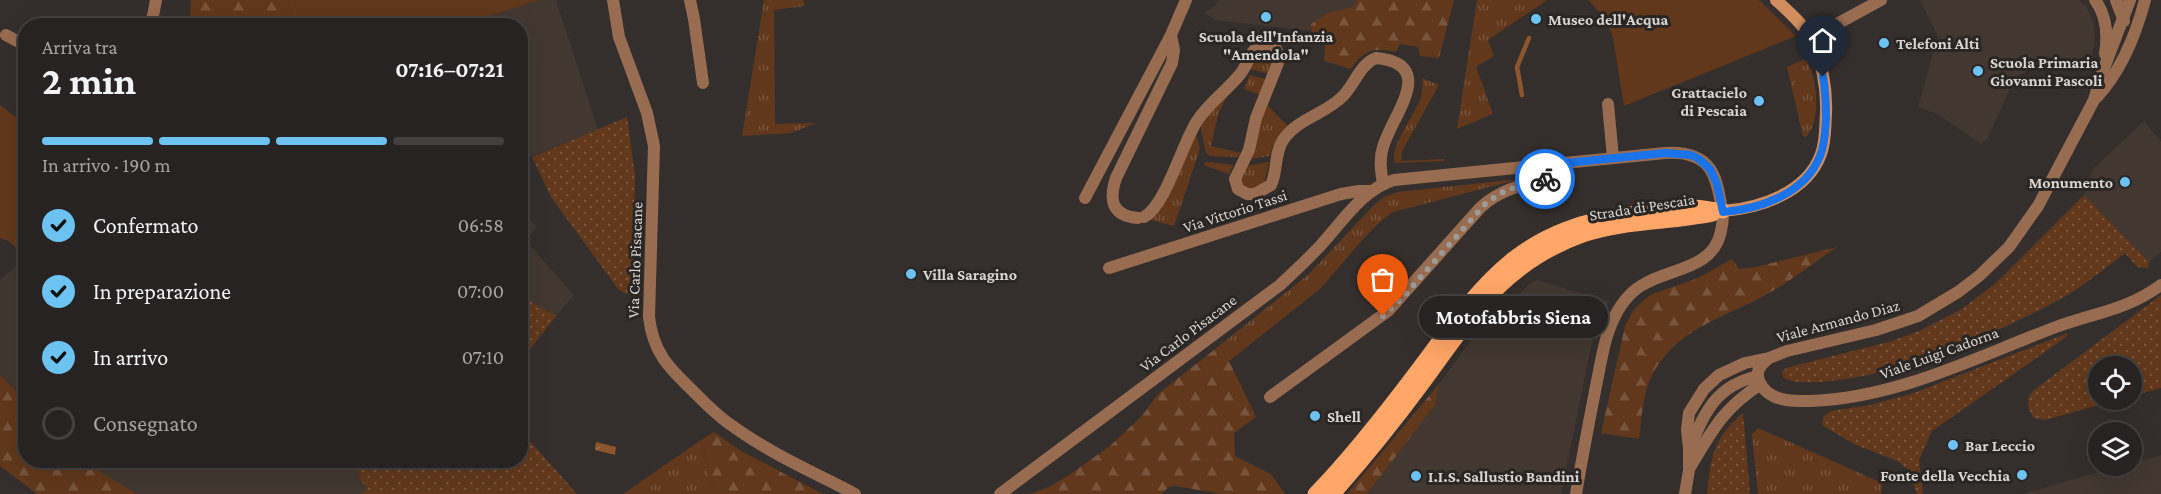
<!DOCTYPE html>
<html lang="it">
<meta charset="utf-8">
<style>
:root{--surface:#272322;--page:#332f2f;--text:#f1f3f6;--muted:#a4a4a5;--line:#434040;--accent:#6cc3f2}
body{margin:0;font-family:"Crimson Pro",serif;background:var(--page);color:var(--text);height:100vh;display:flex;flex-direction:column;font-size:22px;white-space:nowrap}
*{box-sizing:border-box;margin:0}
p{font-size:20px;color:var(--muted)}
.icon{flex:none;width:33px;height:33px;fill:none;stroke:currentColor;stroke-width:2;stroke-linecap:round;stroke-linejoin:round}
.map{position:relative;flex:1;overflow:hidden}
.drawer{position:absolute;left:18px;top:18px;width:510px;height:450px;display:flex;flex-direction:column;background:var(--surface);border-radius:24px;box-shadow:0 6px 24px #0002,0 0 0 2px var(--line)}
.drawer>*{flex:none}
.fabs{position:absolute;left:2088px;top:356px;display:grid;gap:12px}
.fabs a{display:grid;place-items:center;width:54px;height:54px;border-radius:50%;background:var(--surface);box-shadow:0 6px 24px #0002,0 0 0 2px var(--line);font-size:30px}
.pin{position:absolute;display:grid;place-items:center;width:51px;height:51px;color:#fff;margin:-62px -26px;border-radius:50% 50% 50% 0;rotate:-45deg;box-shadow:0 0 6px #0007}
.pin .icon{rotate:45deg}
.courier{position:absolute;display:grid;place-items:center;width:60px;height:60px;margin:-30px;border:4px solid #1a73e8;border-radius:50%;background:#fff;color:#222;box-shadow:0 2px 8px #0007}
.bubble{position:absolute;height:42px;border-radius:21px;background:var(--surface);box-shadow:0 6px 24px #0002,0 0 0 2px var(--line);font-size:20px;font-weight:700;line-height:42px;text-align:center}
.headline em{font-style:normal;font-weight:700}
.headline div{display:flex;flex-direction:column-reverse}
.headline{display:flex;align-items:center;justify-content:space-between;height:102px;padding:0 24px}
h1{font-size:39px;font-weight:700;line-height:45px}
.bar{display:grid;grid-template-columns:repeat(4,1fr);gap:9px 6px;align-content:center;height:72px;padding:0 24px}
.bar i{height:8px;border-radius:4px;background:var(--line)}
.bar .active{background:var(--accent)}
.bar p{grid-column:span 4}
ol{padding:0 24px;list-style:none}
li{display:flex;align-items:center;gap:18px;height:66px}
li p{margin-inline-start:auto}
li .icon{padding:6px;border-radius:50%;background:var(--accent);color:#111;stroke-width:4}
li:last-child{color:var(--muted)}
li i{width:33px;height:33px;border:3px solid var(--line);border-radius:50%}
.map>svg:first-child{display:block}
.built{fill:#423831}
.grass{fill:url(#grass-tufts)}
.forest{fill:url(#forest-firs)}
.park{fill:url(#park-dots)}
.garden{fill:#61381b}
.water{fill:url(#water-ripples)}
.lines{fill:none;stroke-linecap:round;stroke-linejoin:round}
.stream{stroke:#8e552d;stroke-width:4.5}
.minor{stroke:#986c50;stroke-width:12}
.tertiary{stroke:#986c50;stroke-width:12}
.secondary{stroke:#d28d5e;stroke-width:12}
.primary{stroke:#ffa668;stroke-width:15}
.done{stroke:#9e9a98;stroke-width:6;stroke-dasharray:0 10.8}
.route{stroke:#1a73e8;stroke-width:8}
.poi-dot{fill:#6cc3f2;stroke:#2a2623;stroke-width:2}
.labels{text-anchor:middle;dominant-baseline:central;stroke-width:6;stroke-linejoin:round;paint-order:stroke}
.poi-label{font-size:16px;font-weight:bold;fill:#d7d4d2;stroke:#2a2623;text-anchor:start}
.street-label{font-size:16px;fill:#d7d4d2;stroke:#2a2623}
</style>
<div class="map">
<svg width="2161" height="494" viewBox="0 0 2161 494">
<defs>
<pattern id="grass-tufts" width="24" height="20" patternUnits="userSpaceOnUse" patternTransform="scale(1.5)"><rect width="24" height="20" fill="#61381b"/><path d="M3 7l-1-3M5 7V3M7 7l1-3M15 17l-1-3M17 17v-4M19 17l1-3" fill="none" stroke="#77543b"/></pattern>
<pattern id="forest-firs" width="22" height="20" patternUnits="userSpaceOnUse" patternTransform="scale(1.5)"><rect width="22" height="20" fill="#61381b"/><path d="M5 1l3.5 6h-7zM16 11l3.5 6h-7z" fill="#77543b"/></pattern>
<pattern id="park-dots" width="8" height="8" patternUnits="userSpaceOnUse" patternTransform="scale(1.5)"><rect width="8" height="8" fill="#61381b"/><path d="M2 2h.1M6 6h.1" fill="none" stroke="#77543b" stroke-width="1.8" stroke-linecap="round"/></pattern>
<pattern id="water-ripples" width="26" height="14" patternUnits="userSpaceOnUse" patternTransform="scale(1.5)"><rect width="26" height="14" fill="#8e552d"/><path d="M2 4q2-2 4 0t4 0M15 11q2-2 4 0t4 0" fill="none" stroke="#9d6d4b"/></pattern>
</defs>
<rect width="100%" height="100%" fill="#342f2d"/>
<!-- built -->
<path class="built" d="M538,0H556L598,130L521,160L520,26H421L474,21Z
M1218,0H1357L1353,7L1328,13L1311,24V31L1215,20L1204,13L1216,5Z
M1920,0H2079L2086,6L2093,21L2095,38L2090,66L2052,60L2015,77L1988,138L1981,144L1938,114L1918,107L1938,36Z
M2144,121L2161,142V252L2149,262L2084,195L2093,169Z
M521,211L537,226L526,241L574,295L556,316L521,296Z
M25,259V401L0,373V280Z
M1537,280L1610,302L1605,308L1594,332L1561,494H1367L1435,405L1439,384L1476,333L1496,320L1529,284Z
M2161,455V494H2022L2123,465H2132V463Z
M83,461H354L360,479L367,489L360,494H137Z"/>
<!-- grass -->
<path class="grass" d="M764,0H803L805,6L774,10L775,124L815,123L792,133L742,136Z
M1477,0H1547L1488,40L1494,56L1476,67L1493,114L1457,129Z
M1268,49L1276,55L1271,74L1249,69C1253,59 1257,51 1268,49Z
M1803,60L1807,61C1817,80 1822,120 1806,137L1803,136L1787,67Z
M1250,75L1268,80L1261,95L1244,89Z
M1422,78L1439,85L1402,151L1401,161L1444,159V161L1395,163C1388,149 1416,113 1421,97C1422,91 1423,84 1422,78Z
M1229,92L1218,114L1211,146L1241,153L1238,157L1210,156L1206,153L1200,124Z
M1267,105L1289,127C1279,136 1273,143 1270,156L1250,159L1260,121Z
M1195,131L1200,149L1174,226L1151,220L1162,204Z
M1206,162H1208L1233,165L1229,174L1203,165Z
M1269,162L1264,183L1252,190L1243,187L1239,177L1246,166Z
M1520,179L1393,212L1382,220L1364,238L1321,288L1229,361L1219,346L1309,274L1374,205L1384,197L1398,192Z
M1758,428L1882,483L1881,494H1758L1752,434Z
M701,440L711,482L719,494H623Z"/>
<!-- forest -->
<path class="forest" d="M191,0H288L294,25H190Z
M1357,0H1454L1439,58L1420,56L1418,47L1400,44L1396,52C1373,47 1364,50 1351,69L1324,61L1325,45L1312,41L1311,24L1328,13L1353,7Z
M1837,247C1815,262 1792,280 1769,293C1729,316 1681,327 1656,368C1643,388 1642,416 1639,439L1601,433L1625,326L1634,309L1650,295L1698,278L1732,259L1739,269L1756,267Z
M1219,346L1229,361L1256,417L1234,433L1235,456L1271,474L1285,494H1221L1176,486L1169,487L1161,494H1029L1049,487L1069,475L1110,446L1142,416L1158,394Z
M0,374L25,401L26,460L83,461L137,494H37L0,466Z
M1439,384L1435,405L1367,494H1347Z
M714,432L741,451L823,494H719L711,482L701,440Z"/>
<!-- park -->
<path class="park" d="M627,117L635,175L632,295L626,294L618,289L551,197L532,157Z
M2084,195L2149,262L2148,268L2137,267L2125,253C2103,270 2081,288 2057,301C1989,337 1895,378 1818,382C1807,382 1793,384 1783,377L1782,372L1786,368L1892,341L1919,331L1962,309L1996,283Z
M2161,295V388L2132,396V366H2098V399H2120L2045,420L2034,418C2027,408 2025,399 2034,390Z
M521,296L556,316L521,361L520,296Z
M2068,333L2065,338L1932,431L1919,460L1923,494H1917L1908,470L1899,462L1854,444L1822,425L1823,417L1831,411L1870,405L1911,394Z
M1743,413L1750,494H1707C1711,457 1713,438 1743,413Z
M521,431L577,494H360L367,489L360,479L354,461L520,460Z"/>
<!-- garden -->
<path class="garden" d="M288,0H539L474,21L421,26L294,25Z
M1588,0H1759L1796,36L1624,106L1613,38L1606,19Z
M0,105L25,124V257L10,242L0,238Z"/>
<!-- water -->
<path class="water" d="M596,442L616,447L615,455L595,450Z"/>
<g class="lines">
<!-- stream -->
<path class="stream" d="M1522,95L1517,67L1529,38"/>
<!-- minor -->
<path class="minor" d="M690,0L694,19L703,83
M151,26L156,0
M6,35L26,46
M1608,104L1613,158
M1085,198L1171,35L1186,0
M1144,217C1166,205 1182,144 1197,121C1209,102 1228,90 1241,73C1249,63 1250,49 1263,44L1271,45L1276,49L1279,56L1278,63L1256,118L1249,150L1235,179L1238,189L1247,194H1255L1271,185C1278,170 1274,154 1283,140C1298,118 1326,114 1343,96C1355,84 1360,64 1376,58C1439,64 1392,115 1383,147C1379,159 1381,172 1383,184
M1138,218C1111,216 1109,199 1116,178L1172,63L1174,50L1171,35
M1109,268L1341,194L1359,191H1372
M1270,397L1388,311L1480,208C1501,188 1527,184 1554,176L1560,173L1565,163"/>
<!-- tertiary -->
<path class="tertiary" d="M613,0L619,37L647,113L654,146L649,317C653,352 668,367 692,390C705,403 718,417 734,427C771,454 815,473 855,494
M2095,0C2107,16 2108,35 2105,54
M2116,0L2124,21
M1811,38L1881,0
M2097,97C2121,71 2136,34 2145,0
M1769,358C1764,362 1759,366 1758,372C1757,380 1762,388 1767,392C1779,402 1797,401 1811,401C1898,398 1976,357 2056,327C2094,313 2127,310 2161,285
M1690,447C1706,410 1716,386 1758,376
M1689,469C1712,431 1722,409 1761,384
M1000,494L1280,285C1294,272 1308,259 1321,245C1342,222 1363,189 1394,180L1665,153C1682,152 1700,154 1710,169C1717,179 1719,193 1721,204C1724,213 1723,222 1721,231C1714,268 1673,268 1646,283C1632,290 1622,302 1615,316C1604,337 1601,363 1596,386C1589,422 1582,458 1576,494
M1685,494L1689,470V448L1687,430L1689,413L1704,389L1719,375L1745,363L1769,358L1787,351L1876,330L1918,316L1958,292L1979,276L2009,247L2038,206L2094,100L2101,76L2130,0"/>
<!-- secondary -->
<path class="secondary" d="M1723,211C1760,208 1807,193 1821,154C1826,141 1825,127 1826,113C1827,89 1822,59 1810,37C1802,23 1788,11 1776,0"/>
<!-- primary -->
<path class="primary" d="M1315,494C1353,455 1387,411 1420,367C1485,280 1520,226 1637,213C1655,211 1674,207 1692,207C1702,207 1713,210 1723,211
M1333,494C1364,459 1394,422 1422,384C1470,319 1503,263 1583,235C1624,221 1671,223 1713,214"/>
</g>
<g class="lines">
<!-- done -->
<path class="done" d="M1383,316L1404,296L1486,203L1506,190L1545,179"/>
<!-- route -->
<path class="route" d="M1545,179L1560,173L1566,163L1665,153L1691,155L1699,159L1710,169L1717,184L1723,212C1760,209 1805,194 1820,156C1825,145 1825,132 1826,119C1826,105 1826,92 1823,77"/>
</g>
<!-- markers -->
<g class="poi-dot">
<circle cx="1266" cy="17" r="6"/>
<circle cx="1536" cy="19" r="6"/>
<circle cx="1884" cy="43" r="6"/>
<circle cx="1978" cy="71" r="6"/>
<circle cx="1759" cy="101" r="6"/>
<circle cx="2125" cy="182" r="6"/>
<circle cx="911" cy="274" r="6"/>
<circle cx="1315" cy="416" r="6"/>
<circle cx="1953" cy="445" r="6"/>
<circle cx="2022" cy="475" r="6"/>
<circle cx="1416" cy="476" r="6"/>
</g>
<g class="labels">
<!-- poi labels -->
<g class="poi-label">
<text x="1548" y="19">Museo dell'Acqua</text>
<text x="1266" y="36" text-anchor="middle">Scuola dell'Infanzia<tspan x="1266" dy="18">"Amendola"</tspan></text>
<text x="1896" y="43">Telefoni Alti</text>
<text x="1990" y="62">Scuola Primaria<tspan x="1990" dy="18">Giovanni Pascoli</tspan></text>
<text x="1747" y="92" text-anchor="end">Grattacielo<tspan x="1747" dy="18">di Pescaia</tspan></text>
<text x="2113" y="182" text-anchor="end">Monumento</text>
<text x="923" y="274">Villa Saragino</text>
<text x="1327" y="416">Shell</text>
<text x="1965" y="445">Bar Leccio</text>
<text x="2010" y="475" text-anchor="end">Fonte della Vecchia</text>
<text x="1428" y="476">I.I.S. Sallustio Bandini</text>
</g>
<!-- street labels -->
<g class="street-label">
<text transform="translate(1642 207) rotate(-9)">Strada di Pescaia</text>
<text transform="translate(1235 211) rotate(-18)">Via Vittorio Tassi</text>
<text transform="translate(635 260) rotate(-88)">Via Carlo Pisacane</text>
<text transform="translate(1838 321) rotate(-15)">Viale Armando Diaz</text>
<text transform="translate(1188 333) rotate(-37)">Via Carlo Pisacane</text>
<text transform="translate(1939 353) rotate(-20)">Viale Luigi Cadorna</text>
</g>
</g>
</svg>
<div class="fabs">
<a><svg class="icon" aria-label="locate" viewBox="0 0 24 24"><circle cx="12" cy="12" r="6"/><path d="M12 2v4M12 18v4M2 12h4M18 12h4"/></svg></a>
<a><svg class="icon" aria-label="layers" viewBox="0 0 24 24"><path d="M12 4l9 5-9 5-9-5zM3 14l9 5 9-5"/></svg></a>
</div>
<div class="pin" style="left:1383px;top:316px;background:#ea580c"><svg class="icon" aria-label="bag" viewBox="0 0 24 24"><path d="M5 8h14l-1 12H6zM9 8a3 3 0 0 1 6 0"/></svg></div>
<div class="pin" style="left:1823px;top:77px;background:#1f2937"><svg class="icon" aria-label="home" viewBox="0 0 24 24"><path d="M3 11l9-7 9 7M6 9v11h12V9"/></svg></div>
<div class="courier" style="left:1545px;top:179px"><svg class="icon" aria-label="bike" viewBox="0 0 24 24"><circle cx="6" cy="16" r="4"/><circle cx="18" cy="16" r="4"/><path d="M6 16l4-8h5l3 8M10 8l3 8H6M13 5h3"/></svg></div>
<div class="bubble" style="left:1419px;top:296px;width:189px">Motofabbris Siena</div>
<section class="drawer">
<div class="headline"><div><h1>2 min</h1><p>Arriva tra</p></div><em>07:16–07:21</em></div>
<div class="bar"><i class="active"></i><i class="active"></i><i class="active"></i><i></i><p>In arrivo · 190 m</p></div>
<ol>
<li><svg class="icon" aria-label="check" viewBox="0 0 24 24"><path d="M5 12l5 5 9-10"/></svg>Confermato<p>06:58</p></li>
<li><svg class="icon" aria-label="check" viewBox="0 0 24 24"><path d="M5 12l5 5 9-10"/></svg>In preparazione<p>07:00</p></li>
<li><svg class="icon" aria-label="check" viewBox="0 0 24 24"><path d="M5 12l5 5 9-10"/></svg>In arrivo<p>07:10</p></li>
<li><i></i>Consegnato</li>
</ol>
</section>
</div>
